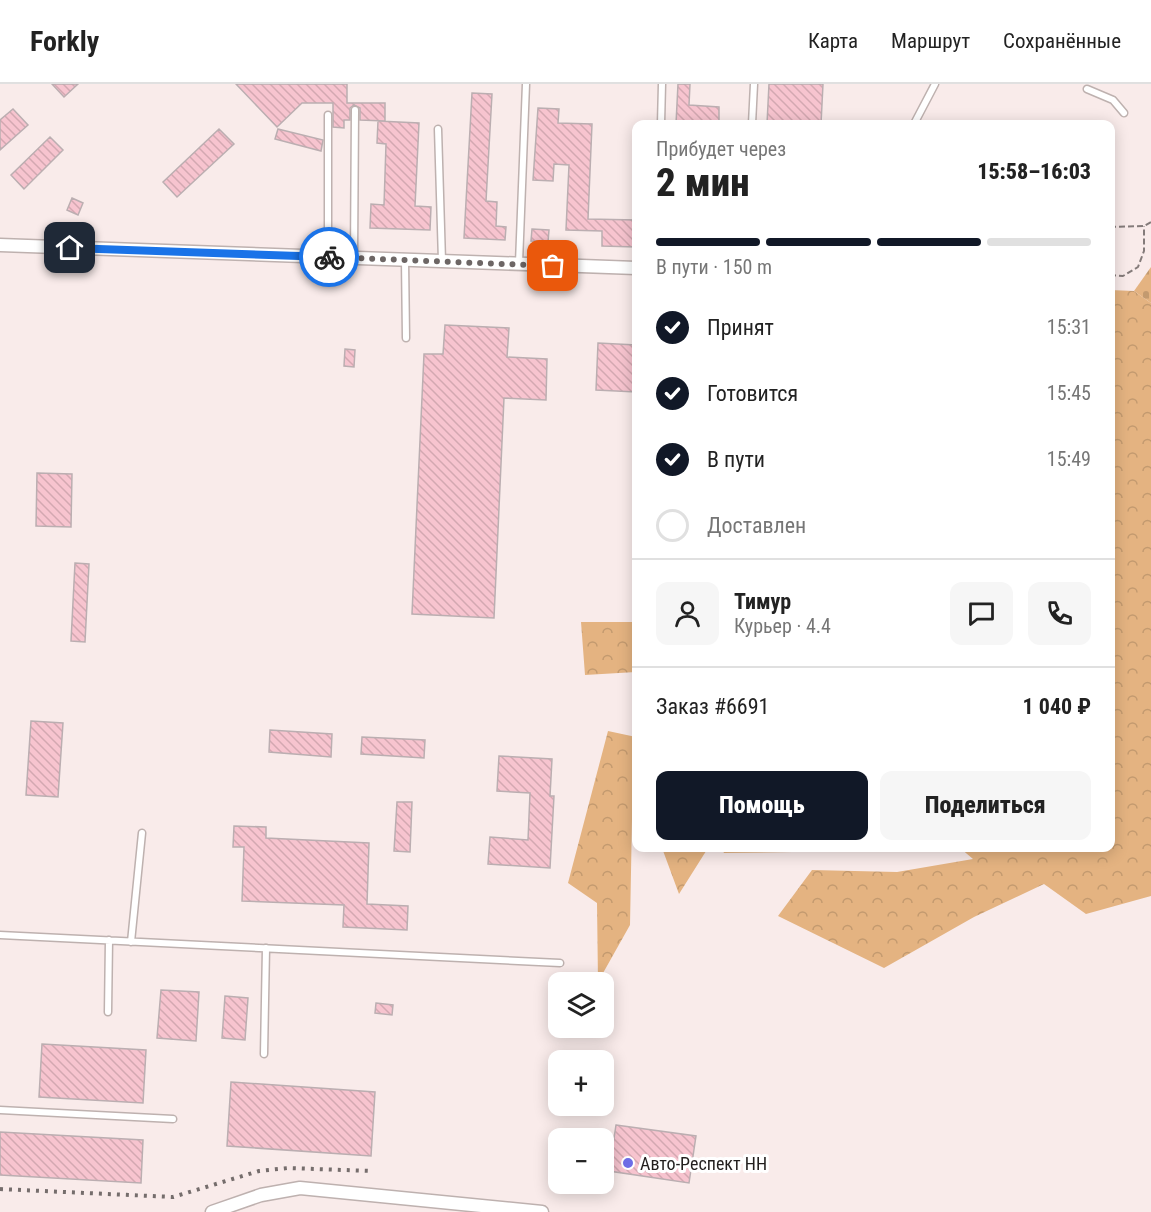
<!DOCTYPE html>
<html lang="ru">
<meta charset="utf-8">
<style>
:root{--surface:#fff;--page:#f6f6f6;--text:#222;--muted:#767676;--line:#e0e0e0;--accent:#111827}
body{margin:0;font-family:"Roboto Condensed",sans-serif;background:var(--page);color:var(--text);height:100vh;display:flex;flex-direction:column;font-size:22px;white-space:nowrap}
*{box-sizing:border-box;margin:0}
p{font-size:20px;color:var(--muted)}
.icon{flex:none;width:33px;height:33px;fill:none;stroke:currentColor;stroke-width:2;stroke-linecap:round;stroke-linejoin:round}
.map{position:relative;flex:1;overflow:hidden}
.sheet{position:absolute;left:632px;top:36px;width:483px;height:732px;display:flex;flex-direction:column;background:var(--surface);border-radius:12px;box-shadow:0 3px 15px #0003}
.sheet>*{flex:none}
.fabs{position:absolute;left:548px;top:888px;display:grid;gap:12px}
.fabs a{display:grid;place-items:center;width:66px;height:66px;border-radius:12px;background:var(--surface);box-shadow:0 3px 15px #0003;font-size:30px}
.pin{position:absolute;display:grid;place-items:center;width:51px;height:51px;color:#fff;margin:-26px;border-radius:12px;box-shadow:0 3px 9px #0006}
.courier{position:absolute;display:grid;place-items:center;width:60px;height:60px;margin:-30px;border:4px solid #1a73e8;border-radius:50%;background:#fff;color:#222;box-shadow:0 2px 8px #0007}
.headline em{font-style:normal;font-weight:800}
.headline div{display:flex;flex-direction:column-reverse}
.headline{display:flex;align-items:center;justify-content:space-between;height:102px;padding:0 24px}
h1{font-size:39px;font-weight:800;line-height:45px}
.bar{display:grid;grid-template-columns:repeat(4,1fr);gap:9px 6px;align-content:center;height:72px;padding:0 24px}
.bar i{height:8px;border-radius:4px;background:var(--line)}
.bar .current{background:var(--accent)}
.bar p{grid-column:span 4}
.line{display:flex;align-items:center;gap:15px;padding:0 24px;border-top:2px solid var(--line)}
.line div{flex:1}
.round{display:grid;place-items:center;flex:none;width:63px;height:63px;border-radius:12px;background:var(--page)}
ol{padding:0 24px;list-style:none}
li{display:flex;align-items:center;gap:18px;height:66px}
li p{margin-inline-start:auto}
li .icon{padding:6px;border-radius:50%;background:var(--accent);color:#fff;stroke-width:4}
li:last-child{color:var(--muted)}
li i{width:33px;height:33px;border:3px solid var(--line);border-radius:50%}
.action{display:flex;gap:12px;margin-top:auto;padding:12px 24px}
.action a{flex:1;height:69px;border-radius:12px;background:var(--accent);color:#fff;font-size:24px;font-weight:800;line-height:69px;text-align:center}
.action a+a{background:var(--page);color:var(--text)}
header{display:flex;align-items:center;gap:36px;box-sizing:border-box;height:84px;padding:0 30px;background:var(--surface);border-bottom:2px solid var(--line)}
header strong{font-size:28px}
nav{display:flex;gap:33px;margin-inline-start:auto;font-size:21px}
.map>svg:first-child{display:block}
.forest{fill:url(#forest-crowns)}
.cemetery{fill:url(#cemetery-stones)}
.building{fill:url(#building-back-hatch);stroke:#bbaeb1;stroke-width:1.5}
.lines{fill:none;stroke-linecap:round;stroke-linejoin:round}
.lane-casing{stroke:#beb1af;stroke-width:9}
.street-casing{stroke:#beb1af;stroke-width:15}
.path{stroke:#847b7a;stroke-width:2;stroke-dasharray:6 3;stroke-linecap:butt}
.lane{stroke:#fff;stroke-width:6}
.street{stroke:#fff;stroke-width:12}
.rail{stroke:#756d6c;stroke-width:4;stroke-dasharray:3 6;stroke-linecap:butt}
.done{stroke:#6d6665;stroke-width:6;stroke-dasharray:0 10.8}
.route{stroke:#1a73e8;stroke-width:8}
.poi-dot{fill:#6d6de7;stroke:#fff;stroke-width:2}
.labels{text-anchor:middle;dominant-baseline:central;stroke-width:6;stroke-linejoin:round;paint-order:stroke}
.poi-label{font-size:18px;fill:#221e1d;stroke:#fff;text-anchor:start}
</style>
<header>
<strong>Forkly</strong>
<nav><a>Карта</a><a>Маршрут</a><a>Сохранённые</a></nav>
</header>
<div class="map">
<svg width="1151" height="1128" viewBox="0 0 1151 1128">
<defs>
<pattern id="forest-crowns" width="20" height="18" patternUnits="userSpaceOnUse" patternTransform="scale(1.5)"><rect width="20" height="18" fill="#e4b381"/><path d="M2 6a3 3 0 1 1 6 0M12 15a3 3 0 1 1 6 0" fill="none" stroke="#c39a6f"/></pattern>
<pattern id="cemetery-stones" width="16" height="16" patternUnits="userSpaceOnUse" patternTransform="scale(1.5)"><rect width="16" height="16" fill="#e4b381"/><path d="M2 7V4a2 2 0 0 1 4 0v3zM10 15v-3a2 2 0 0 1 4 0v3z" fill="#c39a6f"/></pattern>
<pattern id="building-back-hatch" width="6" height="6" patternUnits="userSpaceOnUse" patternTransform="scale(1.5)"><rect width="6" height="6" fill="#f7c4cf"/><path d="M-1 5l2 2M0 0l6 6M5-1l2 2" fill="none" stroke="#d3a8b1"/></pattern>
</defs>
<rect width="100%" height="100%" fill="#f9ebea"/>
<!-- forest -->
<path class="forest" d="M1110,206L1134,207L1151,219V812L1086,830L1044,800L974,833L884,884L778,832L812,786L897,788L973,775L960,764H1110Z
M581,538H636V588L585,591Z
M608,647L636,653V737L632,735L630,841L598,898L597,819L568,799Z
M662,764H708L679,810Z
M721,764H799L793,768L724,769Z"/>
<!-- cemetery -->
<path class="cemetery" d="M1151,183V219L1134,207Z"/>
<!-- building -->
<path class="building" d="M52,0H78L64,13Z
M236,0H347V19H385V37L360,36V24L354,21L350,24V36H344V44L333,43V19H302L277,43Z
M678,0H690L689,21L719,23V40H676Z
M769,0H823L821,40H767Z
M472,9L492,10L486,117L497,118L496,142L506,143L505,156L464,154Z
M538,24L559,25L558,39L592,40L588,135L636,136V163L602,162V147L566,146L569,81L554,80L553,97L533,96Z
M13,25L28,41L0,66V36Z
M378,37L419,39L415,122L431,123L430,146L370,144L371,120L384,121L386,60L377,59Z
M219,45L234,60L177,113L163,98Z
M278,45L323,56L321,67L275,55Z
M50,53L63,66L24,105L11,91Z
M72,114L83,119L78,131L67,126Z
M532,145L549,146L548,158L531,157Z
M445,241L509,244L507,273L547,275L546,316L504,314L494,534L412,530L424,270H443Z
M598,259L636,261V308L596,306Z
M345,265L355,266L354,283L344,282Z
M37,389L72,390L71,443L36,442Z
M75,479L89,480L85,558L71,557Z
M31,637L63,639L58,713L26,711Z
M270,646L332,650L331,673L269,668Z
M362,653L425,656L424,674L361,670Z
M499,672L552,675L550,712H554L550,784L488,780L490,753L528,756L530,709L497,707Z
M397,718H412L410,768L394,767Z
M234,742L266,743V754L369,759L367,820L408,822L407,846L343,843L344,821L242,817L244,763H233Z
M161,906L199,908L196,957L157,954Z
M225,912L248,914L245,956L222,954Z
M376,919L393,921L392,931L375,929Z
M42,960L146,966L143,1019L39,1013Z
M231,998L375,1008L371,1072L227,1062Z
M616,1041L696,1052L689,1099L609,1087Z
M0,1048L143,1056L141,1099L0,1091Z"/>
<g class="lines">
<defs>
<path id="lane" d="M1087,5L1113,16L1124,29
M661,40L662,0
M752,40L754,0
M914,40L935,0
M438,45L442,177
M328,173V31
M354,173L355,26
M405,176L406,254
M519,179L526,0
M0,851L560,879
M131,858L142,749
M108,928L109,856
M264,970L266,864
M0,1026L173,1035"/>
<path id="street" d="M0,161L636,184
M212,1128L261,1111L300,1104L542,1128"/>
</defs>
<!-- lane casing -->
<use href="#lane" class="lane-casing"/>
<!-- street casing -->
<use href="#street" class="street-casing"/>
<!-- path -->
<path class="path" d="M1110,143L1144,142L1151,138
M1110,191L1123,192L1138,183L1144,167V142"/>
<!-- lane -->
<use href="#lane" class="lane"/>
<!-- street -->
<use href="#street" class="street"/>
<!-- rail -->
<path class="rail" d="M0,1105L173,1113L259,1087L288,1084L372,1087"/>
</g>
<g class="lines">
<!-- done -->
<path class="done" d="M329,173L553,182"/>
<!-- route -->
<path class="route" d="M70,164L329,173"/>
</g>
<!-- markers -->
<circle class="poi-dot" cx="628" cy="1079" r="6"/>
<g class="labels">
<!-- poi labels -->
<g class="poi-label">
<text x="640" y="1079">Авто-Респект НН</text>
</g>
</g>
</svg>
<div class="fabs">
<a><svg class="icon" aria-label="layers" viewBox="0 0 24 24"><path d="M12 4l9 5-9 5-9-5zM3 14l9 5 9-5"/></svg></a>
<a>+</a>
<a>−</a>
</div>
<div class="pin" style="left:553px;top:182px;background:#ea580c"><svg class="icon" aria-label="bag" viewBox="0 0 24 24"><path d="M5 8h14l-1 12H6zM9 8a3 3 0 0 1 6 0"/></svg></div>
<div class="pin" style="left:70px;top:164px;background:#1f2937"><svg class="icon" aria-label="home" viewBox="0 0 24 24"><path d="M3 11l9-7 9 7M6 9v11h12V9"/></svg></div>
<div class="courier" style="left:329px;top:173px"><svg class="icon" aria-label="bike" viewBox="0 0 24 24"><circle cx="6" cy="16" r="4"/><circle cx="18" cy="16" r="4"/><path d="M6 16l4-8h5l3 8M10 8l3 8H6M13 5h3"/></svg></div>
<section class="sheet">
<div class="headline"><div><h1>2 мин</h1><p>Прибудет через</p></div><em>15:58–16:03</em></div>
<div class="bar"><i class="current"></i><i class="current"></i><i class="current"></i><i></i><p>В пути · 150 m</p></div>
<ol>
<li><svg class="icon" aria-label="check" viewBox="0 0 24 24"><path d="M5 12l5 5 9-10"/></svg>Принят<p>15:31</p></li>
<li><svg class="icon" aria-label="check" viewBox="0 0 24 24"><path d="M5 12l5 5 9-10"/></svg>Готовится<p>15:45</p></li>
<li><svg class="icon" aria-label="check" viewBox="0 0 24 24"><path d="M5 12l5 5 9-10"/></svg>В пути<p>15:49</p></li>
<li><i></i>Доставлен</li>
</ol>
<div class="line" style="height:108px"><a class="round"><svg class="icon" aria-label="person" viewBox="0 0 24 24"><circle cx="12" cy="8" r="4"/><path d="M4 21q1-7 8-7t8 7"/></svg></a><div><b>Тимур</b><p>Курьер · 4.4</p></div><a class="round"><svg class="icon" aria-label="chat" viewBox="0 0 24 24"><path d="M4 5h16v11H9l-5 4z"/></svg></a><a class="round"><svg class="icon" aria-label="phone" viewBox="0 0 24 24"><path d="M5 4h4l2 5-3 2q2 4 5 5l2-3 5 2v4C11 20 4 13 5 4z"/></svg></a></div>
<div class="line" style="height:78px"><div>Заказ #6691</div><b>1 040 ₽</b></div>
<div class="action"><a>Помощь</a><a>Поделиться</a></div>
</section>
</div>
